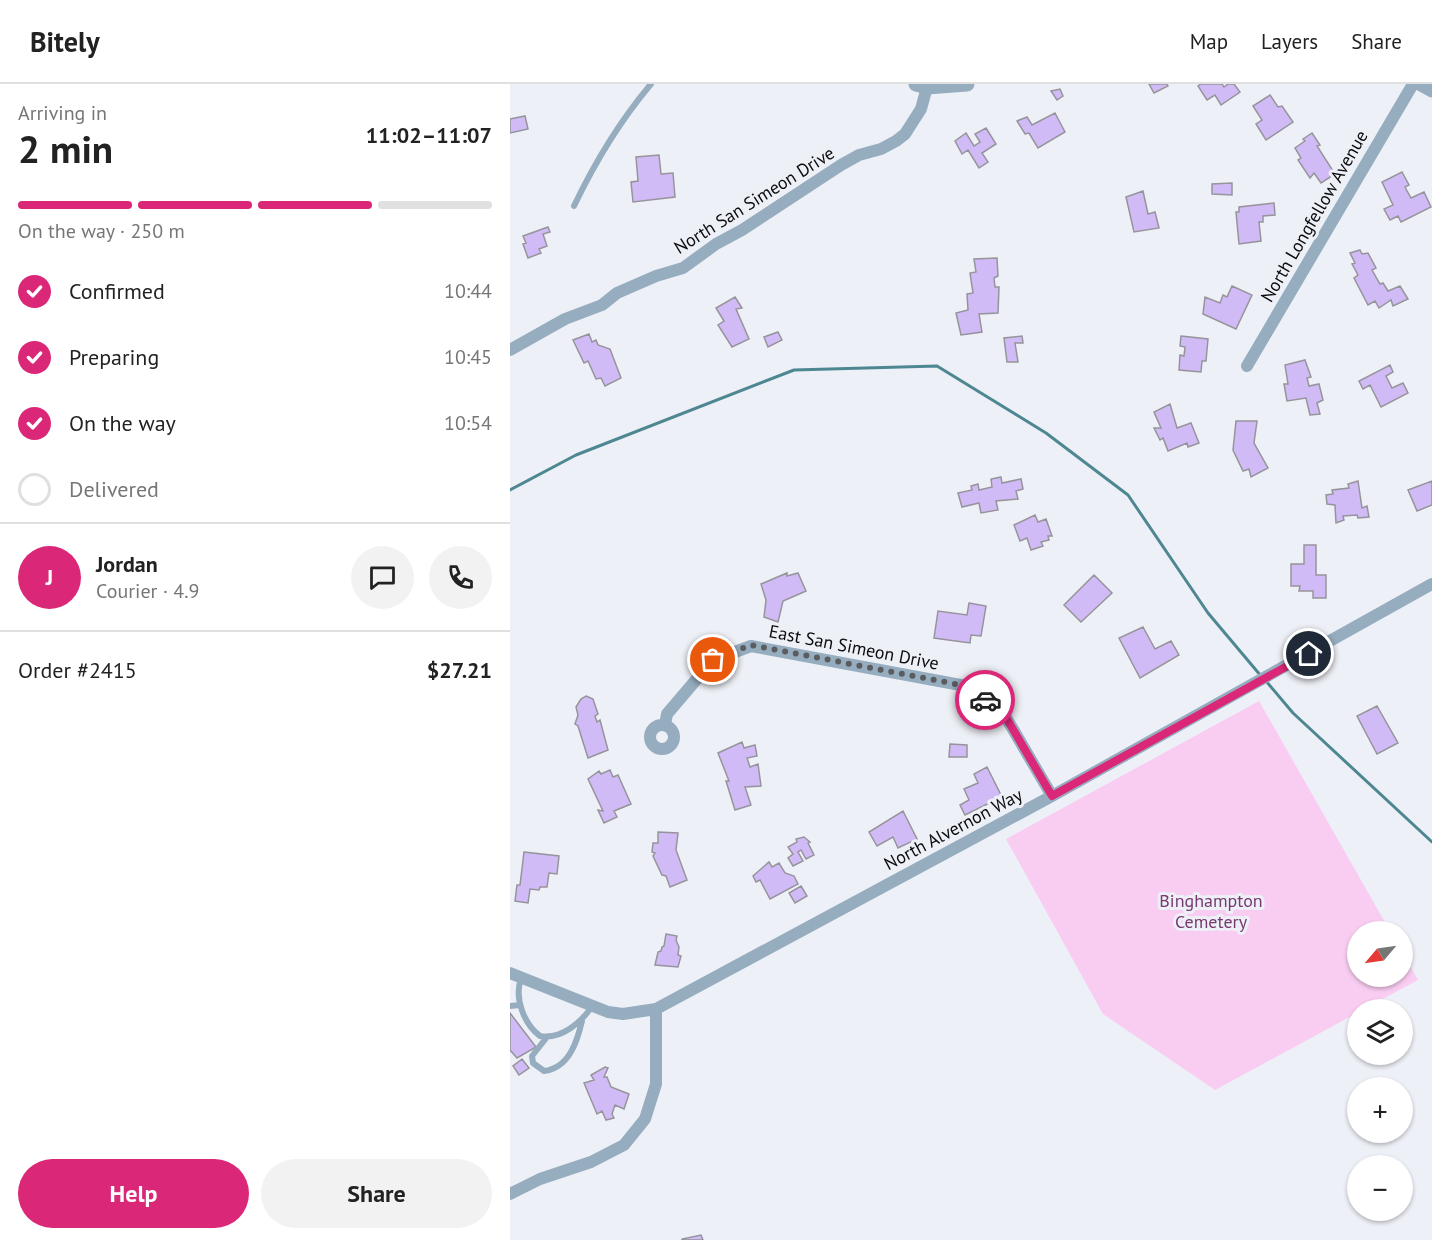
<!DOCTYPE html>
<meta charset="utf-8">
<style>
:root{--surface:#fff;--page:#f2f2f2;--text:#222;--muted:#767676;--line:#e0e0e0;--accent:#db2777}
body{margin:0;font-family:"PT Sans",sans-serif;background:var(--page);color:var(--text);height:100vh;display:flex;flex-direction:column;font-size:22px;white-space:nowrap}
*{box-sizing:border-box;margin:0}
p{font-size:20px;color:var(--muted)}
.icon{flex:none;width:33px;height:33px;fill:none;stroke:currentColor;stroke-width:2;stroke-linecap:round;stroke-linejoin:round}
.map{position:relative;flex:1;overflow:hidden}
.drawer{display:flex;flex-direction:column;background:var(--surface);width:510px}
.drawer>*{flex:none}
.needle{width:39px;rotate:241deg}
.buttons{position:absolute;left:837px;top:837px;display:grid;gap:12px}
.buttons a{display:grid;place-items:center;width:66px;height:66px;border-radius:50%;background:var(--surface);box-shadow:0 2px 4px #0004;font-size:30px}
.pin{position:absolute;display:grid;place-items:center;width:51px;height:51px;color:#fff;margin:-26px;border:3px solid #fff;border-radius:50%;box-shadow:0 2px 6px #0007}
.courier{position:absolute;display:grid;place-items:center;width:60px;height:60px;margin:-30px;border:4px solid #db2777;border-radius:50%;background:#fff;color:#222;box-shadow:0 2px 8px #0007}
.head em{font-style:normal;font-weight:700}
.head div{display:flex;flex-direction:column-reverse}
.head{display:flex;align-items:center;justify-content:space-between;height:102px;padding:0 18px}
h1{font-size:39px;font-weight:700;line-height:45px}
.bar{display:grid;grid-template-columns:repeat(4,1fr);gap:9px 6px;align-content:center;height:72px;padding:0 18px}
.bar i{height:8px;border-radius:4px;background:var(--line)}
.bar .current{background:var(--accent)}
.bar p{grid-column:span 4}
.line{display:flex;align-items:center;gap:15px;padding:0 18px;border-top:2px solid var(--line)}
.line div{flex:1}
.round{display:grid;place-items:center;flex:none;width:63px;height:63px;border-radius:32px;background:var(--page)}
ol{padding:0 18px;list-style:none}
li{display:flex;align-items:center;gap:18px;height:66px}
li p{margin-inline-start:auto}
li .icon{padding:6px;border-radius:50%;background:var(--accent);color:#fff;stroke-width:4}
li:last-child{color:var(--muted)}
li i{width:33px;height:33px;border:3px solid var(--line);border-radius:50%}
.action{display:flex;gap:12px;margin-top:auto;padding:12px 18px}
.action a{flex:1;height:69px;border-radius:36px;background:var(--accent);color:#fff;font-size:24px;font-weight:700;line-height:69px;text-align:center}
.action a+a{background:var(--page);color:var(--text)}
header{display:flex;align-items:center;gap:36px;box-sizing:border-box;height:84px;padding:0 30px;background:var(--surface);border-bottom:2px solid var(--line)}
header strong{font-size:28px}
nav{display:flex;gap:33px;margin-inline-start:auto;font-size:21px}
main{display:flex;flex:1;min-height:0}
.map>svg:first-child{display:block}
.green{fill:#f9cdf2}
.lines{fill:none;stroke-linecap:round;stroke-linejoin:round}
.stream{stroke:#4d8792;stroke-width:3}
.building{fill:#d1bbf6;stroke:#96949b;stroke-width:1.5}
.service{stroke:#95adbf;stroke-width:6}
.minor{stroke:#95adbf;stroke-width:12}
.tertiary{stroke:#95adbf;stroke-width:15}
.done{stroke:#5a5c60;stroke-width:6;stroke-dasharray:0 10.8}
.route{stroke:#db2777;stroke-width:8}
.labels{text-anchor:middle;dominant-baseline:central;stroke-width:6;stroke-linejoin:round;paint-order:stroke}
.street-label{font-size:18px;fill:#0b0c0e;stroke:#eef0f7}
.park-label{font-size:18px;fill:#773970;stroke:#eef0f7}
</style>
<header>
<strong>Bitely</strong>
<nav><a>Map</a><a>Layers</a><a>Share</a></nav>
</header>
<main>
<section class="drawer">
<div class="head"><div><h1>2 min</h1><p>Arriving in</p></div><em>11:02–11:07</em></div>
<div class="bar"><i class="current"></i><i class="current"></i><i class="current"></i><i></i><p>On the way · 250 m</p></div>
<ol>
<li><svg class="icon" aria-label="check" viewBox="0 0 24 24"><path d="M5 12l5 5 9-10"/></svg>Confirmed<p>10:44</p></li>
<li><svg class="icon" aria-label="check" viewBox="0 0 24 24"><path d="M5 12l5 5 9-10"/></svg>Preparing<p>10:45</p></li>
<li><svg class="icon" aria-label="check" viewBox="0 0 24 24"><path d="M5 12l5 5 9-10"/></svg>On the way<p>10:54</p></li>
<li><i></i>Delivered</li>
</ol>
<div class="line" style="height:108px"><b class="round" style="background:var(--accent);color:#fff">J</b><div><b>Jordan</b><p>Courier · 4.9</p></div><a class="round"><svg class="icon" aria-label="chat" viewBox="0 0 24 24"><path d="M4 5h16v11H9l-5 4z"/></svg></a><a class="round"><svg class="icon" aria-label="phone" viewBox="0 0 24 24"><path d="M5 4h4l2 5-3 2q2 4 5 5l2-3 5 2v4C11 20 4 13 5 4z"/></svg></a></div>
<div class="line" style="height:78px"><div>Order #2415</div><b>$27.21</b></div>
<div class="action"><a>Help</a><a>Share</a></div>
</section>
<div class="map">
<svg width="922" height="1156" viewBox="0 0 922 1156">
<rect width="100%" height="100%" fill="#eef0f7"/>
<!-- green -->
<path class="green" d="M749,617L880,847L848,848V892H892L893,869L908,896L854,925L848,926L847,929L705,1006L593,930L496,755Z"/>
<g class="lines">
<!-- stream -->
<path class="stream" d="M0,406L66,371L284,286L427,282L536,349L618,411L698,529L751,592
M756,597L783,629L922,758"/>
</g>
<!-- building -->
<path class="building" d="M639,0H657L658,2L644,9Z
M691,0H712L714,3L718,0H724L730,8L711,21L705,11L697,16L688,2Z
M550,5L553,12L547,16L541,7Z
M760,11L768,23L772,22L783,38L756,56L746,40L752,36L743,22Z
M545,29L555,48L528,64L519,49L515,50L507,37L517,33L522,41Z
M15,32L18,45L0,49V35Z
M476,44L486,60L472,69L478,78L469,84L458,66L452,70L445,57L456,49L464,62L470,58L465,50Z
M802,49L810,61L807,62L825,90L811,99L804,89L800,94L788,76L791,74L785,64L795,57L793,55Z
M149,71L151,90L163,89L165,113L123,118L121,98L128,97L126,73Z
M892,88L899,101L895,103L901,114L914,108L921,123L891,138L888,132L880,136L874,125L883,121L872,98Z
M722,99V111L702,110V100Z
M633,107L638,130L645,128L649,144L624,148L616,113Z
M764,119L765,131L753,132V138H749L751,157L729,160L726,128H729V123Z
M38,143L40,148L33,150L37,162L29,165L31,169L18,174L13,160L16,159L13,152Z
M850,166L852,170L858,169L866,184L862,186L870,200L873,199L878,207L890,202L898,215L883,222L881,216L869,224L865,217L858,221L844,194L848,191L842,180L845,179L840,169Z
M487,174L488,192L484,194L485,203H489L488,229L469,230L472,248L451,251L446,229L458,226L457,210L463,209L460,189L466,188L464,175Z
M722,202L742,211L726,245L693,230L695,213L710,219L713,211L717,213Z
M225,213L232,224L226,225L239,255L222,263L208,241L214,237L206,224Z
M268,248L272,256L258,263L254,253Z
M79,250L82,258L86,256L88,261L100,265L111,294L95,302L91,294L86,295L78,277L74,279L63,256Z
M512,252L513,259H505L508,278H497L494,254Z
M671,252L698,255L696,277H692L691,288L669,286L670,271L674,272L675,263L670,262Z
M795,276L801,293L797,294L799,302L809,300L813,316L807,319L810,330L800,331L796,314L777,317L774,300H778L775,281Z
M880,281L883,288L876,292L882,304L893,299L898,309L871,323L860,301L853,305L849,297Z
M660,320L667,344L681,339L689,359L678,363L677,359L658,367L653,354L650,356L644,344H651L644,328Z
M726,337H747L744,359L758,384L741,393L739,385L733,387L723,366Z
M491,393L492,399L511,395L513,405L506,407L508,415L486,417L488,426L471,429L469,419L452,423L448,409L462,406L461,402L468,400L469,406L482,403L481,395Z
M848,397L852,424L857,422L859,433L848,434L847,431L833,432L834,436L826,439L825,421L817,420L816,411L823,410L822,406L839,404L838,400Z
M922,397V421L907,427L898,406Z
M525,431L528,438L536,435L542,452H538L539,456L531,458L533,462L521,466L517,454L510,457L504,441Z
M794,461H806V491H816V514H803V507H789L790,502H781V480H794Z
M277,489V492L288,489L296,507L273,517L268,538L254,533L256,516L251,500Z
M584,491L602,509L571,538L554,521Z
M459,519L476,522L471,552L461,551L460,559L424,554L428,527L457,531Z
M633,543L645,565L661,557L669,571L630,594L609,554Z
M76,612L83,615L88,630L85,632L87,638L90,636L98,666L78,674L68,642L65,640L68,631L66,623L71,615Z
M867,622L888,659L867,670L847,632Z
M232,658L234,664L245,661L247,672L237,674L240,683L248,680L251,702L235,703L241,721L225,726L216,697H219L208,669Z
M440,660L457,661V673H439Z
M477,683L492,713L455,731L450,721L459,716L454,705L468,699L464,690Z
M100,686L103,693L108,691L121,720L104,727L107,733L94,739L88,726L93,727L78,695L89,687L91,690Z
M393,727L407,755L388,764L383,753L367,762L359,748Z
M148,748L168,749L166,766L177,796L160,803L156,792L152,791L143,772L145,769L142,768L143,759H148Z
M294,753L300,758L298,759L304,771L296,775L291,766L288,768L293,777L283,782L278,774L283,770L278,763L287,758L286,755Z
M14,768L49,772L47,790L39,789L37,803H30L29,806L20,805L18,819L5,817L7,801H10Z
M259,778L262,783L269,779L275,789L284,792L288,800L260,815L250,796L246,798L243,792Z
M291,802L297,812L285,819L279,809Z
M156,850L167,852L166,856L169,863L168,871L171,872L168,883L145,881L148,868L151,867L152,863L154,862Z
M0,929L26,963L7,974L0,966Z
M12,975L19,984L9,991L3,982Z
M95,983L98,984L94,993H97L101,1003L119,1010L114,1025L105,1021L102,1030L104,1034L96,1036L92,1027L87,1030L74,999L84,996L81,991Z
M191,1151L193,1156H172V1155Z"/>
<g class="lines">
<!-- service -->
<path class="service" d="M64,122C85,78 109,38 141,0
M11,895C4,914 14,940 30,952C51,956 72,938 82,922
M0,922L10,921
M37,953L22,972L23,979L34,987C59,984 67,958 72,937"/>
<!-- minor -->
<path class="minor" d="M0,266L55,235L92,221L107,209L146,192L173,184L206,160L232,146L331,81L349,71L371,65L386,57L395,50L411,25L417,3
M737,282L903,0
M155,641L157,630L203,576L241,562L456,602L494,630L542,712
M140 653a12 12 0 1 1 24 0a12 12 0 1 1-24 0Z
M0,889L98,928L113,930L146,925L542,712L922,500
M0,1110L30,1095L81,1078L114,1061L135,1035L146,1000V925"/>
<!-- tertiary -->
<path class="tertiary" d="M406,0L417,3L457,0
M911,0L922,6"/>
</g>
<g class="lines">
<!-- done -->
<path class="done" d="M203,576L241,561L456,602L475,616"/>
<!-- route -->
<path class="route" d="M475,616L494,630L542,712L799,570"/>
</g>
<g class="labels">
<!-- street labels -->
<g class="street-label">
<text transform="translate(244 116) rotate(-32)">North San Simeon Drive</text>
<text transform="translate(804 132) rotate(-60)">North Longfellow Avenue</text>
<text transform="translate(344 563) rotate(11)">East San Simeon Drive</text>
<text transform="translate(443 745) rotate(-28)">North Alvernon Way</text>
</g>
<!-- park labels -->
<g class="park-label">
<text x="701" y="816">Binghampton<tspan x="701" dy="21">Cemetery</tspan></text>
</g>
</g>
</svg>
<div class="buttons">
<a><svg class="needle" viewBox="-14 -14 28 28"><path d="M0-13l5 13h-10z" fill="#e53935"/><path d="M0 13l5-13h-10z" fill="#767676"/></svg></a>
<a><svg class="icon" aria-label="layers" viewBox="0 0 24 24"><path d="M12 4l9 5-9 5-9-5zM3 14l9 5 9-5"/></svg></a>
<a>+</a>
<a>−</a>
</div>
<div class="pin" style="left:203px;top:576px;background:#ea580c"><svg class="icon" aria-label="bag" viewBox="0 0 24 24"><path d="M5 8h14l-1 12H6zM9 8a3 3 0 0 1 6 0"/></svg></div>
<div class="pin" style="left:799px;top:570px;background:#1f2937"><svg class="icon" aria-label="home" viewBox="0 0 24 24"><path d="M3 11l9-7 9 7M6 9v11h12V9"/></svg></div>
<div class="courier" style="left:475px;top:616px"><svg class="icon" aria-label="car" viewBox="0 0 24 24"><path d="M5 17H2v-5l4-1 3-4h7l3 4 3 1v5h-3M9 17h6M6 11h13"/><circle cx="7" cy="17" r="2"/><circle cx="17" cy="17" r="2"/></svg></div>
</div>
</main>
